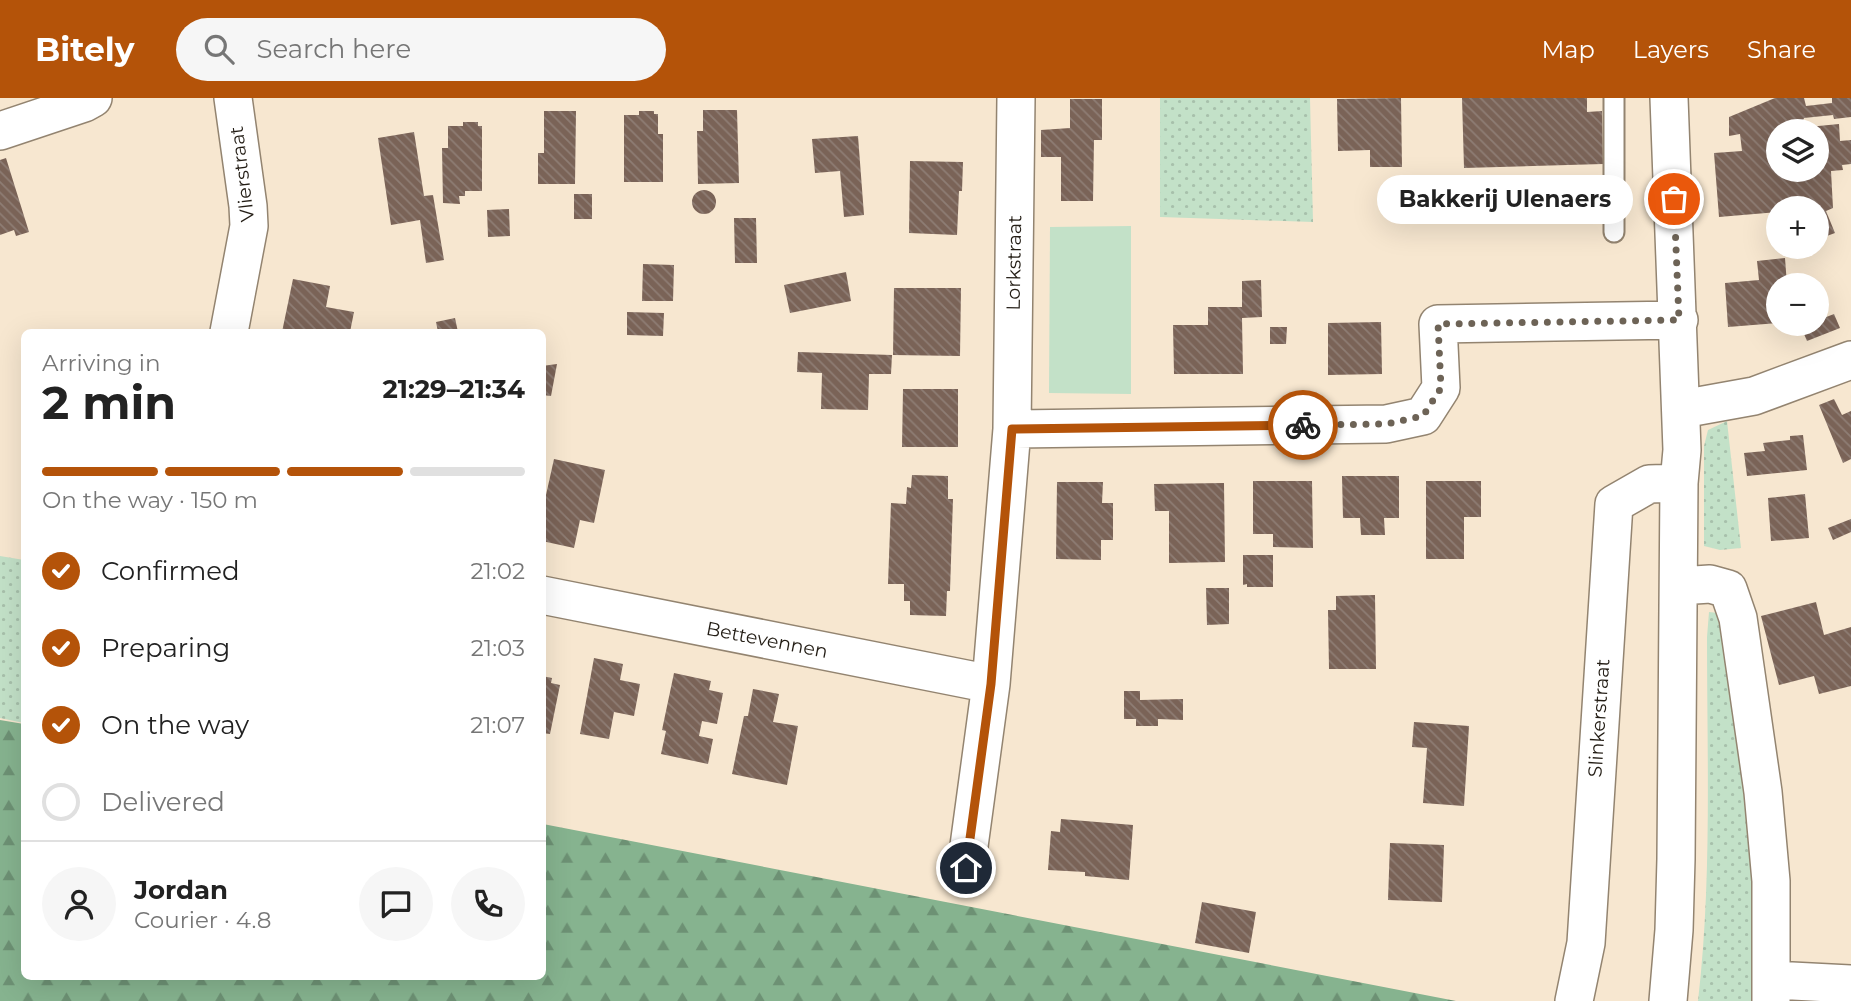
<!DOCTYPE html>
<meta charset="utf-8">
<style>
:root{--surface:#fff;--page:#f6f6f6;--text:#222;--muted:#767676;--line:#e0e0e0;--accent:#b45309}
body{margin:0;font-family:Montserrat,sans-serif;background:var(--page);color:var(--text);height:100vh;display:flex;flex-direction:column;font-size:26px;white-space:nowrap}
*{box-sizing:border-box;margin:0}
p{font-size:23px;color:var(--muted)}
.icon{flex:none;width:38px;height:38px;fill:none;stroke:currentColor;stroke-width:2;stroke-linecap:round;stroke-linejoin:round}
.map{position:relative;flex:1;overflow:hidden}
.sheet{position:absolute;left:21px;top:231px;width:525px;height:651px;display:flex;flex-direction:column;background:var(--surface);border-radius:10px;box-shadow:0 7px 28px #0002}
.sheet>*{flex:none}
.fabs{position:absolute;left:1766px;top:21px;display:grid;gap:14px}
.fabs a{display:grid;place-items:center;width:63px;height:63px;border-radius:50%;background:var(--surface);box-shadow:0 7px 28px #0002;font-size:35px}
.pin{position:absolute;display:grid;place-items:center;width:60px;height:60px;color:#fff;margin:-30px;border:4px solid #fff;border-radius:50%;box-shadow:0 2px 7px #0007}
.courier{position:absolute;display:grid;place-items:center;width:70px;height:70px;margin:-35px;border:5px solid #b45309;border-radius:50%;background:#fff;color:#222;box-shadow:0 2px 9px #0007}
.bubble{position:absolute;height:49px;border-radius:24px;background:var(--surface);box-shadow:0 7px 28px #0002;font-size:23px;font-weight:700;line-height:49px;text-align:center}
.summary em{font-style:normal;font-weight:700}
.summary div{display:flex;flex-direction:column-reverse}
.summary{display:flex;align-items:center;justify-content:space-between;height:119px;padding:0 21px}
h1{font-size:46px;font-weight:700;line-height:52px}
.bar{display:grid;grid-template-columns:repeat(4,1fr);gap:10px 7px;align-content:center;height:84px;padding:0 21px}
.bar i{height:9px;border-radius:5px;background:var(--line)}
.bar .on{background:var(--accent)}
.bar p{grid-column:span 4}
.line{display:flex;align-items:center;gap:18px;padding:0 21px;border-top:2px solid var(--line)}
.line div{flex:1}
.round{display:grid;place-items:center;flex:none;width:74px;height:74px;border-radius:37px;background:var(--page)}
ol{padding:0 21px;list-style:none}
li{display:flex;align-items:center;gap:21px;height:77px}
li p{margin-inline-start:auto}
li .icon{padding:7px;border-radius:50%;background:var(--accent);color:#fff;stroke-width:4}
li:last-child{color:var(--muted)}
li i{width:38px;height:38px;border:4px solid var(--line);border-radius:50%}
header{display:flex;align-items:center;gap:42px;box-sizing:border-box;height:98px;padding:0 35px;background:var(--accent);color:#fff}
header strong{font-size:33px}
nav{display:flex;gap:38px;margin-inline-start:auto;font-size:24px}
.search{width:490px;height:63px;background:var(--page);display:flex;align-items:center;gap:18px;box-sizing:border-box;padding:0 24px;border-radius:38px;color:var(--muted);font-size:26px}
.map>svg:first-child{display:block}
.grass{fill:url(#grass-dots)}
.forest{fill:url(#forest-firs)}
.pitch{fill:#c3e1c8}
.building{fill:url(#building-back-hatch)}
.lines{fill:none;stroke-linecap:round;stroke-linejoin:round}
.lane-casing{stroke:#938470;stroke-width:23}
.street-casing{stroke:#938470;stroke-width:40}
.lane{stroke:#fff;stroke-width:19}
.street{stroke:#fff;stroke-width:37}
.done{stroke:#6d6356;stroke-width:7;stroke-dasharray:0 12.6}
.route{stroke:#b45309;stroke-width:9}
.labels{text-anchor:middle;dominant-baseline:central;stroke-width:7;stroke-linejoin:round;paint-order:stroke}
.street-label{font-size:19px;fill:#221c14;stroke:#fff}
</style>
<header>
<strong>Bitely</strong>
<div class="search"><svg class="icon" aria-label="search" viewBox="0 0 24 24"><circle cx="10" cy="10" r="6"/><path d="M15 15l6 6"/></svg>Search here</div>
<nav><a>Map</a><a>Layers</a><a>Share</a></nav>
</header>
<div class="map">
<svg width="1851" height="903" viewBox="0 0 1851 903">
<defs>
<pattern id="grass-dots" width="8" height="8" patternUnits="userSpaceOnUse" patternTransform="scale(1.75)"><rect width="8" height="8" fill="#c3e1c8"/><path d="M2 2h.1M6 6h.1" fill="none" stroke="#a7c0ab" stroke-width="1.8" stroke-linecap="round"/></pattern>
<pattern id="forest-firs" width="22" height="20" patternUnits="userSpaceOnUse" patternTransform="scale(1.75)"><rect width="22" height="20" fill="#86b38f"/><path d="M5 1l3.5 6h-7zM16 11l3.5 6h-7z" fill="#6d9174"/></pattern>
<pattern id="building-back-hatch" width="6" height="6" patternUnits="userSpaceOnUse" patternTransform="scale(1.75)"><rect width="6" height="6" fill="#7a6357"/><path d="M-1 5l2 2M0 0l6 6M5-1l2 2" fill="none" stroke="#8e7d74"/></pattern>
</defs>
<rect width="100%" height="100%" fill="#f7e7d0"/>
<!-- grass -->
<path class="grass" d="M1160,0H1310L1313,124L1160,119Z
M1727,323L1741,450L1720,452L1704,448V348L1708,332Z
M0,458L24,462V625L0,620Z
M1709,514L1718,515L1731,539L1763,779L1759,903H1698C1712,783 1707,660 1707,539Z"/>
<!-- forest -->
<path class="forest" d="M0,622L24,626V878H542L543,726L1456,903H0Z"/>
<!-- pitch -->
<path class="pitch" d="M1131,128V296L1049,295L1050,129Z"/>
<!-- building -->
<path class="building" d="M1401,0L1402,69H1370V52L1338,53L1337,1Z
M1462,0H1587V14L1602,13L1603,66L1464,70Z
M1775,0H1804L1806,8L1832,5V0H1851V19L1834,21L1833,17L1804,20L1800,32L1776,34L1778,72H1816V33H1809L1808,29L1839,26L1840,43L1851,42V66L1842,67L1843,72L1831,73L1833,110L1826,113L1835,135L1816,142V110H1778V114L1719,119L1714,55L1742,53L1740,36L1729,38V19Z
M1070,1H1102V42H1094L1093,103H1061V59H1041V32L1070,30Z
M703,12H737L739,85L698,86L697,33H703Z
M544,13H576L575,86H538V55H544Z
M639,13H654V16H658V36H663V84H624V17H639Z
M463,24H478V28H482V93H465V98H459L460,106L443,105L442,50H448V28H463Z
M414,34L424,98L433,97L444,162L426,165L420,122L391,127L378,40Z
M858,38L864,117L844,119L840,73L815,75L812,41Z
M6,60L29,134L16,138L14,132L0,137V62Z
M910,63L963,64L962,93H959L957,137L909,135Z
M692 104a12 12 0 1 1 24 0a12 12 0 1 1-24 0Z
M574,96H592V121H574Z
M509,111L510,138L488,139L487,112Z
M734,120H756L757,165H735Z
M1785,160L1787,187H1778V225L1728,229L1725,185L1759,182L1757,163Z
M643,166L674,167L673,203H642Z
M846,174L851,203L790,215L784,187Z
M293,181L330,188L326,209L354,214L350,234H282Z
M1261,182L1262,219L1242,220L1243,276H1174L1173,227H1208V209H1242V183Z
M894,190H961L960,258L893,257Z
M627,214L664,215L663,238L627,237Z
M1834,216L1840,230L1807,243L1801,229L1816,226V223Z
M455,220L458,234H438L436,224Z
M1381,224L1382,276L1328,277V225Z
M1270,229H1287L1286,246H1270Z
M798,254L892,257L891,276H869L868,312L821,311L822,275L797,274Z
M557,266L551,298L542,297V268Z
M903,291H958V349H902Z
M1834,301L1842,317L1851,313V361L1843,365L1819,307Z
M1803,337L1807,372L1747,378L1744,355L1765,353L1763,345L1790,342V338Z
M554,361L605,372L594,425L580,422L574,450L542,443V415Z
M912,377L948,378V401H953L950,493H947L946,518L910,517V503H904V486H888L891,405L906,406L907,389L911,390Z
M1342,378H1399V420H1384L1385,437H1361L1360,420H1343Z
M1253,383H1312L1313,450L1273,449V436H1253Z
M1426,383H1481V419H1464V461H1426Z
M1057,384H1103L1102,405H1113V442H1101V462L1056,461Z
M1224,385L1225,464L1169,465V413H1155L1154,386Z
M1805,396L1809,440L1771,443L1768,400Z
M1851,421V434L1833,442L1828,430Z
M1243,457H1273V489H1247V486L1243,487Z
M1206,490H1229V526L1207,527Z
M1375,497L1376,571H1329L1328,512H1336V498Z
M1816,504L1824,537L1851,529V588L1819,596L1814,578L1779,587L1761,518Z
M594,560L623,566L620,582L640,586L634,618L614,614L609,641L580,636Z
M674,575L711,583L709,592L723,595L717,626L702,623L699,638L713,641L708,666L661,656L666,633L662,632Z
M542,578L552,580L551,585L560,587L550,636L542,635Z
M753,591L779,596L773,624L798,628L787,687L732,676L744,618H748Z
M1124,593H1140V602L1183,601V622L1158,621V628H1136V621H1124Z
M1414,624L1469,628L1464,708L1423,705L1427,650L1412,649Z
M1061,721L1133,727L1129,782L1085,778V774L1048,772L1051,733L1060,734Z
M1390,745L1444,747L1442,804L1388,802Z
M1202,804L1256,814L1249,855L1195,845Z"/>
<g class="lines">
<defs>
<path id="lane" d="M1614,134V0"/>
<path id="street" d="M0,33L84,5L93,0
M229,234L249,128L248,108L233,0
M1682,311L1754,298L1851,262
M1012,331L1386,326L1423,318L1441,290L1438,226L1679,222
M1679,488L1710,486L1728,491L1738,520L1763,694L1771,783V903
M542,497L991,586
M966,770L991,586L1012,331L1016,0
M1771,882L1851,886
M1574,903L1586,845L1614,406L1649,386L1679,385
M1668,903L1674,832L1676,761L1679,385L1682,352L1669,0"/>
</defs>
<!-- lane casing -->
<use href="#lane" class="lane-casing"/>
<!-- street casing -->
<use href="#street" class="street-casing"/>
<!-- lane -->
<use href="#lane" class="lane"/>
<!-- street -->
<use href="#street" class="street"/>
</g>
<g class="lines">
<!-- done -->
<path class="done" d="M1303,327L1386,326L1423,318L1441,290L1438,226L1679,222L1674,101"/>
<!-- route -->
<path class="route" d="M966,770L991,586L1012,331L1303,327"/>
</g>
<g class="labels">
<!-- street labels -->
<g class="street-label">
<text transform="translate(242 76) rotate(-97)">Vlierstraat</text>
<text transform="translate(1014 165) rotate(-89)">Lorkstraat</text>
<text transform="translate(767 542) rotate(11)">Bettevennen</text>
<text transform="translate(1599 620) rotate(-86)">Slinkerstraat</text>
</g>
</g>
</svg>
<div class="fabs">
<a><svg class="icon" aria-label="layers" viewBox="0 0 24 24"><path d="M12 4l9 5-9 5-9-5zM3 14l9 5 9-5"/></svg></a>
<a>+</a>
<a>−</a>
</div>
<div class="pin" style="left:1674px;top:101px;background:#ea580c"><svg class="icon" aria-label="bag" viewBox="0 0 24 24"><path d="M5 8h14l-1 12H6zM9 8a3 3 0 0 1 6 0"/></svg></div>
<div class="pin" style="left:966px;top:770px;background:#1f2937"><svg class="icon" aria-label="home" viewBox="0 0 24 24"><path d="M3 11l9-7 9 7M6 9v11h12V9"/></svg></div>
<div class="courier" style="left:1303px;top:327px"><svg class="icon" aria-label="bike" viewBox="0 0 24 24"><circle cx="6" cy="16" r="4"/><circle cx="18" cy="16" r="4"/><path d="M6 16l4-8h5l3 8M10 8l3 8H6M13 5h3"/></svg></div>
<div class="bubble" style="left:1377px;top:77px;width:256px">Bakkerij Ulenaers</div>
<section class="sheet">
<div class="summary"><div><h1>2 min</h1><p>Arriving in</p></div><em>21:29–21:34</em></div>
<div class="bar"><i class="on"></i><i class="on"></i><i class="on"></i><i></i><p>On the way · 150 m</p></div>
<ol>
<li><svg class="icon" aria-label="check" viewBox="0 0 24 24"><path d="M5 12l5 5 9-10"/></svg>Confirmed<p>21:02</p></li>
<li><svg class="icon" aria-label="check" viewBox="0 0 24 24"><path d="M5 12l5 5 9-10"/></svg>Preparing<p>21:03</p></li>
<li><svg class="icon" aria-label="check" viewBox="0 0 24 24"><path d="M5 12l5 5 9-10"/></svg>On the way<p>21:07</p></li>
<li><i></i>Delivered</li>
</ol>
<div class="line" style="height:126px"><a class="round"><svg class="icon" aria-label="person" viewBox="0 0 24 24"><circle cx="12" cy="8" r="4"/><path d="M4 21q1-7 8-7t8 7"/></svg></a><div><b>Jordan</b><p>Courier · 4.8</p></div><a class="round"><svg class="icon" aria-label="chat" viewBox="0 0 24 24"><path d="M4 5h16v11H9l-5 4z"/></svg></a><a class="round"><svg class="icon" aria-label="phone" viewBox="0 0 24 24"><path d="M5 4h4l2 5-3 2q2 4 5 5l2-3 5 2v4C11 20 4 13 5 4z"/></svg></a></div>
</section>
</div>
